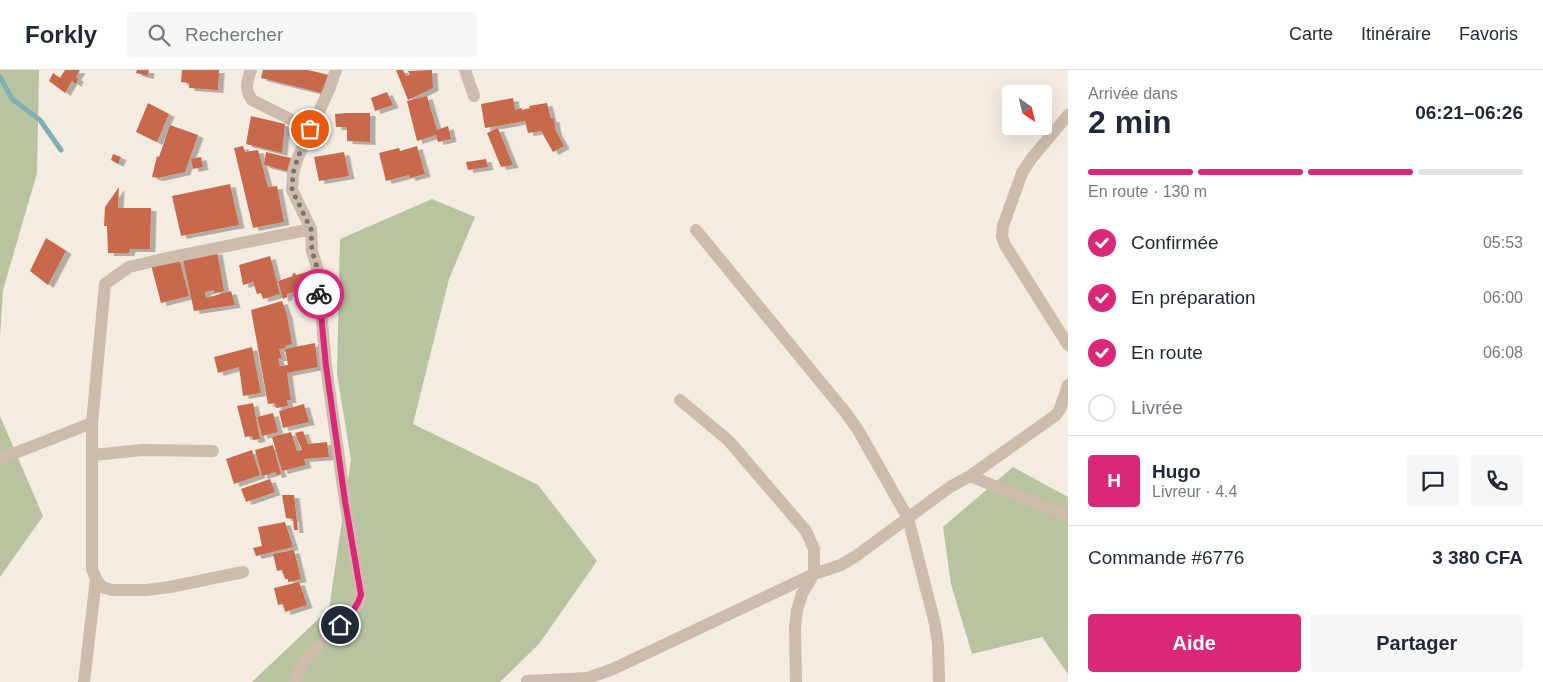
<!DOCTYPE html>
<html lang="fr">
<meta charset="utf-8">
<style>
:root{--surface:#fff;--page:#f6f6f7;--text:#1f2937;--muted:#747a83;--line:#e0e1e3;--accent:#db2777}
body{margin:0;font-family:Arial,sans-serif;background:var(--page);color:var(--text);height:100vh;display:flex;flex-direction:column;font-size:19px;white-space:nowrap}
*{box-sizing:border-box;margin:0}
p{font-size:16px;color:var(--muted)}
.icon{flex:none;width:28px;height:28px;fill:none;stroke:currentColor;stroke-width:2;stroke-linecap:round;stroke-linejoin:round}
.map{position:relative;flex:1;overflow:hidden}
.panel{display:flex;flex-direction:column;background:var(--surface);width:475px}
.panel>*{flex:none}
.needle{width:32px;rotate:146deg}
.buttons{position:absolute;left:1002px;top:15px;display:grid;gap:10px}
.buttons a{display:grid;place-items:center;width:50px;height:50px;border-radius:5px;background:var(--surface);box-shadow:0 5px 20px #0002;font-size:25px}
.pin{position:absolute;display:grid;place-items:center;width:42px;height:42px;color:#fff;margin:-21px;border:2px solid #fff;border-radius:50%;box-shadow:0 1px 5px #0007}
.courier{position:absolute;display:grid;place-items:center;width:50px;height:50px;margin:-25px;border:4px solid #db2777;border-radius:50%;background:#fff;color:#222;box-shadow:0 1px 6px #0007}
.headline em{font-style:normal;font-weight:700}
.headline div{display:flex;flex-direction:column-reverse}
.headline{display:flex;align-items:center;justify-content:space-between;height:85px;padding:0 20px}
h1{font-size:32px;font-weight:700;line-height:38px}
.bar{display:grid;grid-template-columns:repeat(4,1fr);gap:8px 5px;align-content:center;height:60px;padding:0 20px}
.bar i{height:6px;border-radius:4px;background:var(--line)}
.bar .current{background:var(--accent)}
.bar p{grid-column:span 4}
.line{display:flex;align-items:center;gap:12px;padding:0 20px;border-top:1px solid var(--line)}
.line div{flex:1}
.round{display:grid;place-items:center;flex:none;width:52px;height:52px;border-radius:5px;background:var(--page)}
ol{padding:0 20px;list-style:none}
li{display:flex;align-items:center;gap:15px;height:55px}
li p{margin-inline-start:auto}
li .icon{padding:5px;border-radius:50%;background:var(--accent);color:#fff;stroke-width:4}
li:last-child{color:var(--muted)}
li i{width:28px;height:28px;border:2px solid var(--line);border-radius:50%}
.action{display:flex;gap:10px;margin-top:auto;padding:10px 20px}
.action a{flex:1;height:58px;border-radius:5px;background:var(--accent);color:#fff;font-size:20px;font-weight:700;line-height:58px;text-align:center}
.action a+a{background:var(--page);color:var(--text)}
header{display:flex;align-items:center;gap:30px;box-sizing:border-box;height:70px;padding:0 25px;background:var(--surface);border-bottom:1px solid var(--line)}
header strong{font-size:24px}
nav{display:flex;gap:28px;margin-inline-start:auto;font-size:18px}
.search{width:350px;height:45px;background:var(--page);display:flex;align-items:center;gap:12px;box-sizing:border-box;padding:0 18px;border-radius:5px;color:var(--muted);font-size:19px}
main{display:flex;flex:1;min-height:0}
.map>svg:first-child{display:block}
.green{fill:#b8c4a0}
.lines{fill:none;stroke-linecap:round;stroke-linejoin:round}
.stream{stroke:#7fb0b2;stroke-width:5}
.building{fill:#c8694b;filter:url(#shadow)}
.street{stroke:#cdbbac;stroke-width:12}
.done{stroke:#7c716b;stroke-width:5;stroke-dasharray:0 9}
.route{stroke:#db2777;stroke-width:6}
</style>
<header>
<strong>Forkly</strong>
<div class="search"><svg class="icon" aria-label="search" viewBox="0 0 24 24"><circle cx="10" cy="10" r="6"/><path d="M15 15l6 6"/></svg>Rechercher</div>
<nav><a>Carte</a><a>Itinéraire</a><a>Favoris</a></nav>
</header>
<main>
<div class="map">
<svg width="1068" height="612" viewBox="0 0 1068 612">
<defs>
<filter id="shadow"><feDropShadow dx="5.5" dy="3" stdDeviation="0" flood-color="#0004"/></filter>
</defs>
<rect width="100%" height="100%" fill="#f4ebe1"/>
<!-- green -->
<path class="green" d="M0,0H39L37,103L3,220L0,267Z
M432,129L475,147L449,209L413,354L538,415L597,491L539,574L500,612H252L329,539L351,390L337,304L340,169Z
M0,346L43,446L0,507Z
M1013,397L1068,427V604L1042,567L972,584L951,514L943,457Z"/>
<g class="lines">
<!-- stream -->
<path class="stream" d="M0,7L12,29L40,50L61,80"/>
</g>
<!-- building -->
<path class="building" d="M65,0H80L76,7L78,9L76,14L72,11L65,23L49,11L53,3L60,8Z
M137,0H149L148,6L136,3Z
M182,0H219L218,20L189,18V13L181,12Z
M263,0H308L329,5L326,24L261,8Z
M396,0H403L406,6L410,5L408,1L432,0L433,18L408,30Z
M387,22L393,35L375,41L371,28Z
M427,26L437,60L448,56L451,69L438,72L436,65L417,71L407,31Z
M513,28L515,40L522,38V40L530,38L529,36L547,33L551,49H554L556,61L564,76L553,82L541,61L528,63L525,51L485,58L481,34Z
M148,33L169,44L157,72L136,62Z
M346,43H370V72L347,71V57H336L335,44Z
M251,46L285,54L282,83L246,74Z
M170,55L198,65L185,102L158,108L152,107L157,86L159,87Z
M498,58L513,95L501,97L487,63Z
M243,76L245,82L258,80L268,117L277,116L284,152L253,158L234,78Z
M417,76L425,104L410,108L409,105L386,111L379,83L399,78L400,81Z
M266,82L291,88L287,101L264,95Z
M344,82L349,106L319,111L314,87Z
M113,84L121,87L118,94L111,90Z
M201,87L203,97L193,99L191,89Z
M486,89L488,97L468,100L466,92Z
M230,114L239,155L181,166L172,126Z
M119,117L118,138H151L150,179H130L129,183H108L107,156H104L105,137Z
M46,168L66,181L48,215L30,201Z
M217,181L224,221L215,223L214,220L205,222L206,228L231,221L235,235L194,241L183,190Z
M270,186L280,224L263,229L261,223L257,224L253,212L243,215L239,195Z
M179,188L189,226L161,233L151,195Z
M311,201L316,215L287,224V227L283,229L278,211L293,206L292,204L295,203L296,205Z
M282,231L287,245L292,274L285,276L286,278L279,279L282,288H278L280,296L288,295L285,279L315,273L318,297L287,303L291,330H287L288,336L276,338L275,333L268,334L251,240Z
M252,277L261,323L243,326L239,297L218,303L214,287Z
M253,333L260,369L253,370L252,366L245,367L237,336Z
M304,334L309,352L283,358L279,341Z
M273,343L278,362L262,366L257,347Z
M303,361L308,374L327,372L329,387L304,389L306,395L282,401L272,367L291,362L297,381L302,380L295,363Z
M273,375L281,404L276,405V402L262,406L255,380Z
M252,380L260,405L234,414L226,389Z
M270,409L275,422L246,432L241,419Z
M282,425H294L298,460H294L293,449L286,448Z
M285,452L293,477L256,486L253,478L262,476L258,457Z
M294,480L301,509L288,512V509H285L282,500L277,501L273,484Z
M299,512L307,535L285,542L283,534L278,535L274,518Z"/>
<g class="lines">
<!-- street -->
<path class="street" d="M251,0C247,12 244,19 252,30L310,59
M465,0L474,26
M1068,45L1031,89L1022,103L1003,156L1002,166L1005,175L1068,275
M696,160L846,343L858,360L908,448L935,554L938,575L939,612
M680,330L729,371L806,461L814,479V504L802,524L797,540L795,558L796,612
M93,385L142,380L213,381
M0,389L92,353
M970,406L1068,446
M243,502L170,517L146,520H112L102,517L96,509L92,499V353L105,214L129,197L158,190L311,159
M527,611L588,608L613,599L814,504L841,495L856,486L950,417L970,406L1056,345L1060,339L1068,315
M84,612L96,509
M294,612C297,605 300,597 305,591C322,569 353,553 361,525L345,431L326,296L317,197L312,181L311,159L292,120L293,103L298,87L329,20L336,0"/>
</g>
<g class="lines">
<!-- done -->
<path class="done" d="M310,59L298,87L293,103L292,120L311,159L312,181L317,197L319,224"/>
<!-- route -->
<path class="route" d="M319,224L326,296L345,431L361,525C357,538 349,545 340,555"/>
</g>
</svg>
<div class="buttons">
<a><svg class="needle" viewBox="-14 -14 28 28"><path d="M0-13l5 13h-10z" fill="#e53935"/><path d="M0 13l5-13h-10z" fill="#747a83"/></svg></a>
</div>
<div class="pin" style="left:310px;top:59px;background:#ea580c"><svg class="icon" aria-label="bag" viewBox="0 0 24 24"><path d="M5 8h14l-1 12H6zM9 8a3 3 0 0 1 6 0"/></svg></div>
<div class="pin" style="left:340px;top:555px;background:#1f2937"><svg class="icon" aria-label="home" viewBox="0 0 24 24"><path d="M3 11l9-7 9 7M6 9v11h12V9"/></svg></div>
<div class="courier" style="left:319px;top:224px"><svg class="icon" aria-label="bike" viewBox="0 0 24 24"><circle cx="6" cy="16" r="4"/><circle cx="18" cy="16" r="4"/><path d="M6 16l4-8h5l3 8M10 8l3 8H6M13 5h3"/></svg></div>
</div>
<section class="panel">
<div class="headline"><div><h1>2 min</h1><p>Arrivée dans</p></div><em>06:21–06:26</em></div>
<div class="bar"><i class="current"></i><i class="current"></i><i class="current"></i><i></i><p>En route · 130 m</p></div>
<ol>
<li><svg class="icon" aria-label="check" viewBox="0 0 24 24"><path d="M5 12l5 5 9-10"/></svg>Confirmée<p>05:53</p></li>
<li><svg class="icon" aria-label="check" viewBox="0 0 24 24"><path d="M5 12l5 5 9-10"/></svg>En préparation<p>06:00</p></li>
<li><svg class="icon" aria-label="check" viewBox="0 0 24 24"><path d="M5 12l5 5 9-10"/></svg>En route<p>06:08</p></li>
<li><i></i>Livrée</li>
</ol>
<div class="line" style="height:90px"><b class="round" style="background:var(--accent);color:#fff">H</b><div><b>Hugo</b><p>Livreur · 4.4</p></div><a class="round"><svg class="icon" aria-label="chat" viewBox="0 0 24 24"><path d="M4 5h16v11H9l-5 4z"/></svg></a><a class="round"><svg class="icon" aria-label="phone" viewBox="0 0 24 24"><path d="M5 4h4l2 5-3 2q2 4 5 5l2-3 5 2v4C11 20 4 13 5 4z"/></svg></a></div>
<div class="line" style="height:65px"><div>Commande #6776</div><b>3 380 CFA</b></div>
<div class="action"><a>Aide</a><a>Partager</a></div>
</section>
</main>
